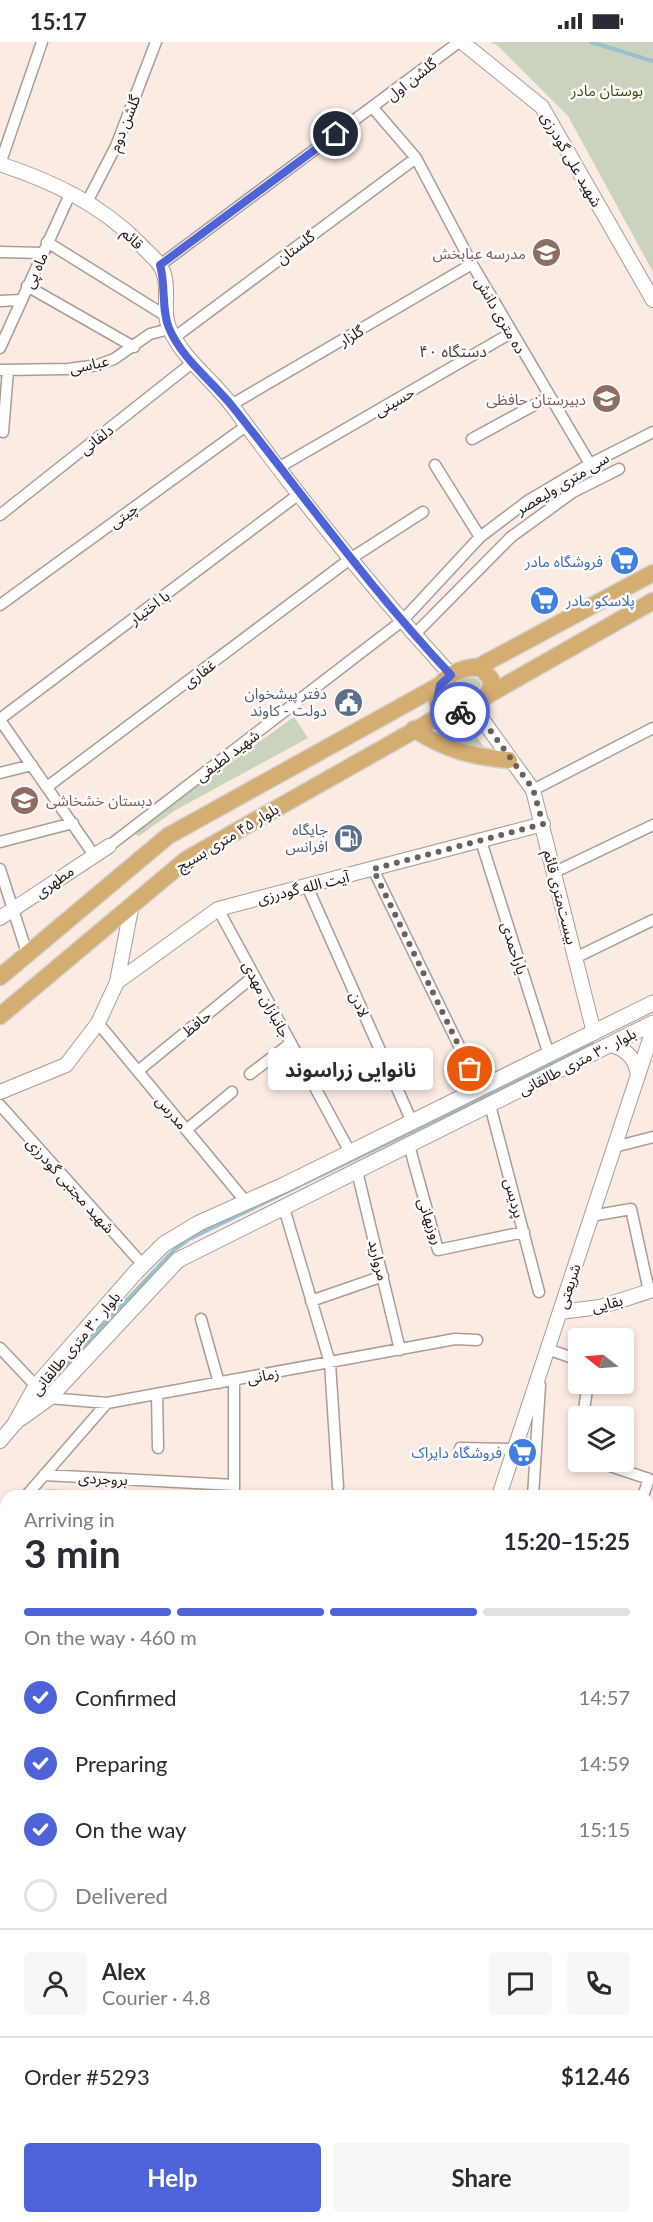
<!DOCTYPE html>
<meta charset="utf-8">
<style>
:root{--surface:#fff;--page:#f7f7f7;--text:#2b2b33;--muted:#7c7c81;--line:#e1e1e2;--accent:#4e63d8}
body{margin:0;font-family:Lato,"Noto Sans Arabic",sans-serif;background:var(--page);color:var(--text);height:100vh;display:flex;flex-direction:column;font-size:22px;white-space:nowrap}
*{box-sizing:border-box;margin:0}
p{font-size:20px;color:var(--muted)}
.icon{flex:none;width:33px;height:33px;fill:none;stroke:currentColor;stroke-width:2;stroke-linecap:round;stroke-linejoin:round}
.map{position:relative;flex:1;overflow:hidden}
.details{position:absolute;left:0px;top:1448px;width:654px;height:734px;display:flex;flex-direction:column;background:var(--surface);border-radius:18px 18px 0 0;box-shadow:0 3px 9px #0003}
.details>*{flex:none}
.needle{width:39px;rotate:287deg}
.controls{position:absolute;left:568px;top:1286px;display:grid;gap:12px}
.controls a{display:grid;place-items:center;width:66px;height:66px;border-radius:6px;background:var(--surface);box-shadow:0 3px 9px #0003;font-size:30px}
.pin{position:absolute;display:grid;place-items:center;width:51px;height:51px;color:#fff;margin:-26px;border:3px solid #fff;border-radius:50%;box-shadow:0 2px 6px #0007}
.courier{position:absolute;display:grid;place-items:center;width:60px;height:60px;margin:-30px;border:4px solid #4e63d8;border-radius:50%;background:#fff;color:#222;box-shadow:0 2px 8px #0007}
.bubble{position:absolute;height:42px;border-radius:6px;background:var(--surface);box-shadow:0 3px 9px #0003;font-size:20px;font-weight:700;line-height:42px;text-align:center}
.overview em{font-style:normal;font-weight:700}
.overview div{display:flex;flex-direction:column-reverse}
.overview{display:flex;align-items:center;justify-content:space-between;height:102px;padding:0 24px}
h1{font-size:39px;font-weight:700;line-height:45px}
.bar{display:grid;grid-template-columns:repeat(4,1fr);gap:9px 6px;align-content:center;height:72px;padding:0 24px}
.bar i{height:8px;border-radius:4px;background:var(--line)}
.bar .active{background:var(--accent)}
.bar p{grid-column:span 4}
.line{display:flex;align-items:center;gap:15px;padding:0 24px;border-top:2px solid var(--line)}
.line div{flex:1}
.round{display:grid;place-items:center;flex:none;width:63px;height:63px;border-radius:6px;background:var(--page)}
ol{padding:0 24px;list-style:none}
li{display:flex;align-items:center;gap:18px;height:66px}
li p{margin-inline-start:auto}
li .icon{padding:6px;border-radius:50%;background:var(--accent);color:#fff;stroke-width:4}
li:last-child{color:var(--muted)}
li i{width:33px;height:33px;border:3px solid var(--line);border-radius:50%}
.button{display:flex;gap:12px;margin-top:auto;padding:12px 24px}
.button a{flex:1;height:69px;border-radius:6px;background:var(--accent);color:#fff;font-size:24px;font-weight:700;line-height:69px;text-align:center}
.button a+a{background:var(--page);color:var(--text)}
.status{display:flex;justify-content:space-between;align-items:center;height:42px;padding:0 30px;background:var(--surface);direction:ltr}
.status svg{height:16px;fill:currentColor}
.map>svg:first-child{display:block}
.green{fill:#cad3bf}
.lines{fill:none;stroke-linecap:round;stroke-linejoin:round}
.stream{stroke:#99c1cd;stroke-width:4}
.minor-casing{stroke:#ab9c94;stroke-width:13}
.tertiary-casing{stroke:#ab9c94;stroke-width:16}
.secondary-casing{stroke:#ab9c94;stroke-width:17}
.primary-casing{stroke:#d2d1d0;stroke-width:19}
.minor{stroke:#fff;stroke-width:10}
.tertiary{stroke:#fff;stroke-width:14}
.secondary{stroke:#fff;stroke-width:15}
.primary{stroke:#d4ad71;stroke-width:16}
.done{stroke:#6b625d;stroke-width:6;stroke-dasharray:0 10.8}
.route{stroke:#4e63d8;stroke-width:8}
.labels{text-anchor:middle;dominant-baseline:central;stroke-width:5;stroke-linejoin:round;paint-order:stroke}
.street-label{font-size:15px;fill:#1e1815;stroke:#fffbfa}
.park-label{font-size:15px;fill:#3c4d1c;stroke:#fffbfa}
.education-label{font-size:15px;fill:#785e54;stroke:#fffbfa;text-anchor:end}
.shop-label{font-size:15px;fill:#366cbe;stroke:#fffbfa;text-anchor:end}
.service-label{font-size:15px;fill:#4e5e75;stroke:#fffbfa;text-anchor:end}
.neighbourhood-label{font-size:16px;fill:#4e413b;stroke:#fffbfa}
</style>
<div class="status"><b>15:17</b><svg viewBox="0 0 49 12"><path d="M0 12V9h3v3zM5 12V6h3v6zM10 12V3h3v9zM15 12V0h3v12zM26 1h20v11H26zM47 4h2v5h-2z"/></svg></div>
<div class="map">
<svg width="653" height="2180" viewBox="0 0 653 2180">
<rect width="100%" height="100%" fill="#fbebe3"/>
<!-- green -->
<path class="green" d="M490,0H653V230L568,74L498,4Z
M469,634L478,637L481,641L477,652L461,661L455,660L448,654L451,643Z
M294,675L308,696L174,769L139,794L132,791Z
M470,687L486,707L462,704L444,693Z
M48,1447L113,1451V1453H43Z
M6,1496V1647H0V1503Z"/>
<g class="lines">
<!-- stream -->
<path class="stream" d="M591,0L653,19
M48,1342L175,1207L189,1197L593,1002"/>
<defs>
<path id="minor" d="M373,66L416,116L472,222L590,422
M0,122L42,0
M87,160L116,104L156,0
M47,200L166,274
M0,210L42,211
M160,223L459,0
M27,244L134,305
M0,259L21,258
M175,295L416,116
M0,306L71,150
M0,328L68,327L98,323L114,317L150,292L169,287
M231,363L472,222
M3,390L8,328
M472,397L549,355
M435,423L480,495
M278,426L511,291
M0,473L192,321
M0,563L246,384
M414,593L511,495L573,450L619,427
M0,677L299,452
M0,678L94,813
M0,731L32,723
M47,745L350,517L423,470
M533,748L653,686
M481,799L549,1013
M0,800L73,781
M109,804L402,579L480,495L529,458L590,422L653,390
M0,827L27,911
M373,827L480,1047
M555,830L653,783
M307,844L412,1080
M218,867L350,1110
M577,915L653,878
M98,981L246,1160
M138,1029L254,934
M250,1032L291,1001
M0,1063L143,1223
M490,1063L539,1250
M186,1088L232,1050
M409,1103L438,1208L524,1190
M614,1105L653,1095
M357,1129L400,1308
M284,1166L330,1321L338,1445
M591,1174L631,1167L649,1249
M311,1259L383,1234
M201,1277L219,1341
M0,1306L36,1344
M547,1307L579,1318
M234,1338V1454
M157,1352L158,1406
M49,1356L107,1361L455,1297L477,1298
M583,1374L588,1341
M579,1395L576,1412L579,1414
M460,1406L514,1407
M595,1419L649,1437L643,1454
M44,1433L234,1443
M26,1454L107,1361
M120,1454L121,1437
M533,1454L540,1343
M0,1484L6,1477
M0,1653H6
M0,1730L6,1731
M648,1764L653,1765
M2,1788H6
M648,1842H653
M0,1858L6,1856
M648,1887L653,1852
M648,2014L653,2015
M0,2020H6
M648,2148L653,2147
M122,2175L125,2180
M579,2175V2180
M309,2179V2180
M60,2180L61,2175
M187,2180V2175
M448,2180L453,2175"/>
<path id="tertiary" d="M462,0L542,65L653,258
M0,122C54,140 100,162 140,202C146,209 154,215 159,222C173,241 160,268 170,288C185,319 213,338 233,365C301,458 373,548 451,633
M474,666L533,748L594,991
M0,876L109,804
M117,940L218,867L543,782
M610,1003C627,1007 636,1017 638,1034
M0,1050L66,1023L98,981L117,940L132,862
M560,1270L600,1265L653,1248
M0,1399L16,1380
M499,1454L653,988
M648,1641L653,1643
M0,1868L6,1870
M648,2091L653,2093
M259,2180L260,2175"/>
<path id="secondary" d="M21,1376L49,1356L178,1218L653,981
M16,1380L36,1344L135,1231L164,1202L199,1181L284,1143L653,961"/>
<path id="primary" d="M474,625L482,627L491,637C493,663 451,685 437,659C437,637 454,628 474,625Z
M476,626L653,531
M488,653L653,559
M414,687C443,707 473,715 509,718
M0,935L168,794L440,643
M0,974L187,817L447,670"/>
</defs>
<!-- minor casing -->
<use href="#minor" class="minor-casing"/>
<!-- tertiary casing -->
<use href="#tertiary" class="tertiary-casing"/>
<!-- secondary casing -->
<use href="#secondary" class="secondary-casing"/>
<!-- primary casing -->
<use href="#primary" class="primary-casing"/>
<!-- minor -->
<use href="#minor" class="minor"/>
<!-- tertiary -->
<use href="#tertiary" class="tertiary"/>
<!-- secondary -->
<use href="#secondary" class="secondary"/>
<!-- primary -->
<use href="#primary" class="primary"/>
</g>
<g class="lines">
<!-- done -->
<path class="done" d="M460,670L474,666L533,747L543,782L373,827L470,1027"/>
<!-- route -->
<path class="route" d="M336,92L160,223C166,243 161,267 169,286C182,317 211,338 232,364C304,454 371,548 451,633L440,643L437,659L447,670H460"/>
</g>
<!-- icons -->
<defs>
<symbol id="school-disc" viewBox="-11 -11 22 22"><circle r="9.5" fill="#8d6e63" stroke="#fffbfa"/><path d="M0-5L7-2L0 1L-7-2ZM-4 1L0 2.5L4 1V4Q0 6-4 4Z" fill="#fff"/></symbol>
<symbol id="supermarket-disc" viewBox="-11 -11 22 22"><circle r="9.5" fill="#3f7fe0" stroke="#fffbfa"/><path d="M-6-5.5h2.5l.6 2H6L4.5 2H-2.5L-4.4-4H-6ZM-1.5 3.2a1.3 1.3 0 1 0 .1 0ZM3 3.2a1.3 1.3 0 1 0 .1 0Z" fill="#fff"/></symbol>
<symbol id="civic-disc" viewBox="-11 -11 22 22"><circle r="9.5" fill="#5c6f8a" stroke="#fffbfa"/><path d="M-.6-6.5H3V-4.5H.6V-3L4-1V1h2V6H-6V1h2V-1L-.6-3ZM-1.2 2.5V6h2.4V2.5Z" fill="#fff"/></symbol>
<symbol id="fuel-disc" viewBox="-11 -11 22 22"><circle r="9.5" fill="#5c6f8a" stroke="#fffbfa"/><path d="M-5.5-6h7V0h2V4h1.3V-2.5L3-4.5l.8-.8L6-3V5H2.5V1h-1V6h-7ZM-4.2-4.7v3.2H.2V-4.7Z" fill="#fff"/></symbol>
</defs>
<g fill-rule="evenodd">
<use href="#school-disc" x="530" y="194" width="33" height="33"/>
<use href="#school-disc" x="590" y="340" width="33" height="33"/>
<use href="#supermarket-disc" x="608" y="502" width="33" height="33"/>
<use href="#supermarket-disc" x="528" y="542" width="33" height="33"/>
<use href="#civic-disc" x="332" y="644" width="33" height="33"/>
<use href="#school-disc" x="8" y="742" width="33" height="33"/>
<use href="#fuel-disc" x="332" y="780" width="33" height="33"/>
<use href="#supermarket-disc" x="506" y="1394" width="33" height="33"/>
</g>
<g class="labels">
<!-- street labels -->
<g class="street-label">
<text transform="translate(411 37) rotate(-38)">گلشن اول</text>
<text transform="translate(124 81) rotate(-68)">گلشن دوم</text>
<text transform="translate(572 117) rotate(60)">شهید علی گودرزی</text>
<text transform="translate(133 196) rotate(45)">قائم</text>
<text transform="translate(295 205) rotate(-37)">گلستان</text>
<text transform="translate(35 228) rotate(-66)">ماه پی</text>
<text transform="translate(501 273) rotate(60)">ده متری دانش</text>
<text transform="translate(351 293) rotate(-30)">گلزار</text>
<text transform="translate(89 322) rotate(-12)">عباسی</text>
<text transform="translate(394 359) rotate(-30)">حسینی</text>
<text transform="translate(96 397) rotate(-38)">دلفانی</text>
<text transform="translate(562 441) rotate(-31)">سی متری ولیعصر</text>
<text transform="translate(123 473) rotate(-36)">چیتی</text>
<text transform="translate(149 565) rotate(-37)">با اختیار</text>
<text transform="translate(199 631) rotate(-37)">غفاری</text>
<text transform="translate(227 713) rotate(-37)">شهید لطیفی</text>
<text transform="translate(227 795) rotate(-31)">بلوار ۴۵ متری بسیج</text>
<text transform="translate(54 839) rotate(-35)">مطهری</text>
<text transform="translate(303 845) rotate(-14)">آیت الله گودرزی</text>
<text transform="translate(561 855) rotate(76)">بیست‌متری قائم</text>
<text transform="translate(515 906) rotate(72)">یاراحمدی</text>
<text transform="translate(267 957) rotate(62)">جانبازان مهدی</text>
<text transform="translate(360 962) rotate(66)">لادن</text>
<text transform="translate(196 981) rotate(-39)">حافظ</text>
<text transform="translate(577 1019) rotate(-27)">بلوار ۳۰ متری طالقانی</text>
<text transform="translate(172 1070) rotate(50)">مدرس</text>
<text transform="translate(71 1143) rotate(48)">شهید مجتبی گودرزی</text>
<text transform="translate(515 1156) rotate(75)">پردیس</text>
<text transform="translate(431 1179) rotate(71)">روزبهانی</text>
<text transform="translate(379 1218) rotate(76)">مروارید</text>
<text transform="translate(568 1244) rotate(-72)">شریعتی</text>
<text transform="translate(607 1261) rotate(-14)">بقایی</text>
<text transform="translate(75 1301) rotate(-50)">بلوار ۳۰ متری طالقانی</text>
<text transform="translate(263 1333) rotate(-10)">زمانی</text>
<text transform="translate(103 1436) rotate(3)">بروجردی</text>
</g>
<!-- park labels -->
<g class="park-label">
<text x="607" y="48">بوستان مادر</text>
</g>
<!-- education labels -->
<g class="education-label">
<text x="526" y="211">مدرسه عبابخش</text>
<text x="586" y="357">دبیرستان حافظی</text>
<text x="46" y="758" text-anchor="start">دبستان خشخاشی</text>
</g>
<!-- shop labels -->
<g class="shop-label">
<text x="603" y="519">فروشگاه مادر</text>
<text x="566" y="558" text-anchor="start">پلاسکو مادر</text>
<text x="502" y="1410">فروشگاه دایراک</text>
</g>
<!-- service labels -->
<g class="service-label">
<text x="327" y="651">دفتر پیشخوان<tspan x="327" dy="17">دولت - کاوند</tspan></text>
<text x="328" y="787">جایگاه<tspan x="328" dy="17">افرانس</tspan></text>
</g>
<!-- neighbourhood labels -->
<g class="neighbourhood-label">
<text x="453" y="308">۴۰ دستگاه</text>
</g>
</g>
</svg>
<div class="controls">
<a><svg class="needle" viewBox="-14 -14 28 28"><path d="M0-13l5 13h-10z" fill="#e53935"/><path d="M0 13l5-13h-10z" fill="#7c7c81"/></svg></a>
<a><svg class="icon" aria-label="layers" viewBox="0 0 24 24"><path d="M12 4l9 5-9 5-9-5zM3 14l9 5 9-5"/></svg></a>
</div>
<div class="pin" style="left:470px;top:1027px;background:#ea580c"><svg class="icon" aria-label="bag" viewBox="0 0 24 24"><path d="M5 8h14l-1 12H6zM9 8a3 3 0 0 1 6 0"/></svg></div>
<div class="pin" style="left:336px;top:92px;background:#1f2937"><svg class="icon" aria-label="home" viewBox="0 0 24 24"><path d="M3 11l9-7 9 7M6 9v11h12V9"/></svg></div>
<div class="courier" style="left:460px;top:670px"><svg class="icon" aria-label="bike" viewBox="0 0 24 24"><circle cx="6" cy="16" r="4"/><circle cx="18" cy="16" r="4"/><path d="M6 16l4-8h5l3 8M10 8l3 8H6M13 5h3"/></svg></div>
<div class="bubble" style="left:268px;top:1006px;width:165px">نانوایی زراسوند</div>
<section class="details">
<div class="overview"><div><h1>3 min</h1><p>Arriving in</p></div><em>15:20–15:25</em></div>
<div class="bar"><i class="active"></i><i class="active"></i><i class="active"></i><i></i><p>On the way · 460 m</p></div>
<ol>
<li><svg class="icon" aria-label="check" viewBox="0 0 24 24"><path d="M5 12l5 5 9-10"/></svg>Confirmed<p>14:57</p></li>
<li><svg class="icon" aria-label="check" viewBox="0 0 24 24"><path d="M5 12l5 5 9-10"/></svg>Preparing<p>14:59</p></li>
<li><svg class="icon" aria-label="check" viewBox="0 0 24 24"><path d="M5 12l5 5 9-10"/></svg>On the way<p>15:15</p></li>
<li><i></i>Delivered</li>
</ol>
<div class="line" style="height:108px"><a class="round"><svg class="icon" aria-label="person" viewBox="0 0 24 24"><circle cx="12" cy="8" r="4"/><path d="M4 21q1-7 8-7t8 7"/></svg></a><div><b>Alex</b><p>Courier · 4.8</p></div><a class="round"><svg class="icon" aria-label="chat" viewBox="0 0 24 24"><path d="M4 5h16v11H9l-5 4z"/></svg></a><a class="round"><svg class="icon" aria-label="phone" viewBox="0 0 24 24"><path d="M5 4h4l2 5-3 2q2 4 5 5l2-3 5 2v4C11 20 4 13 5 4z"/></svg></a></div>
<div class="line" style="height:78px"><div>Order #5293</div><b>$12.46</b></div>
<div class="button"><a>Help</a><a>Share</a></div>
</section>
</div>
